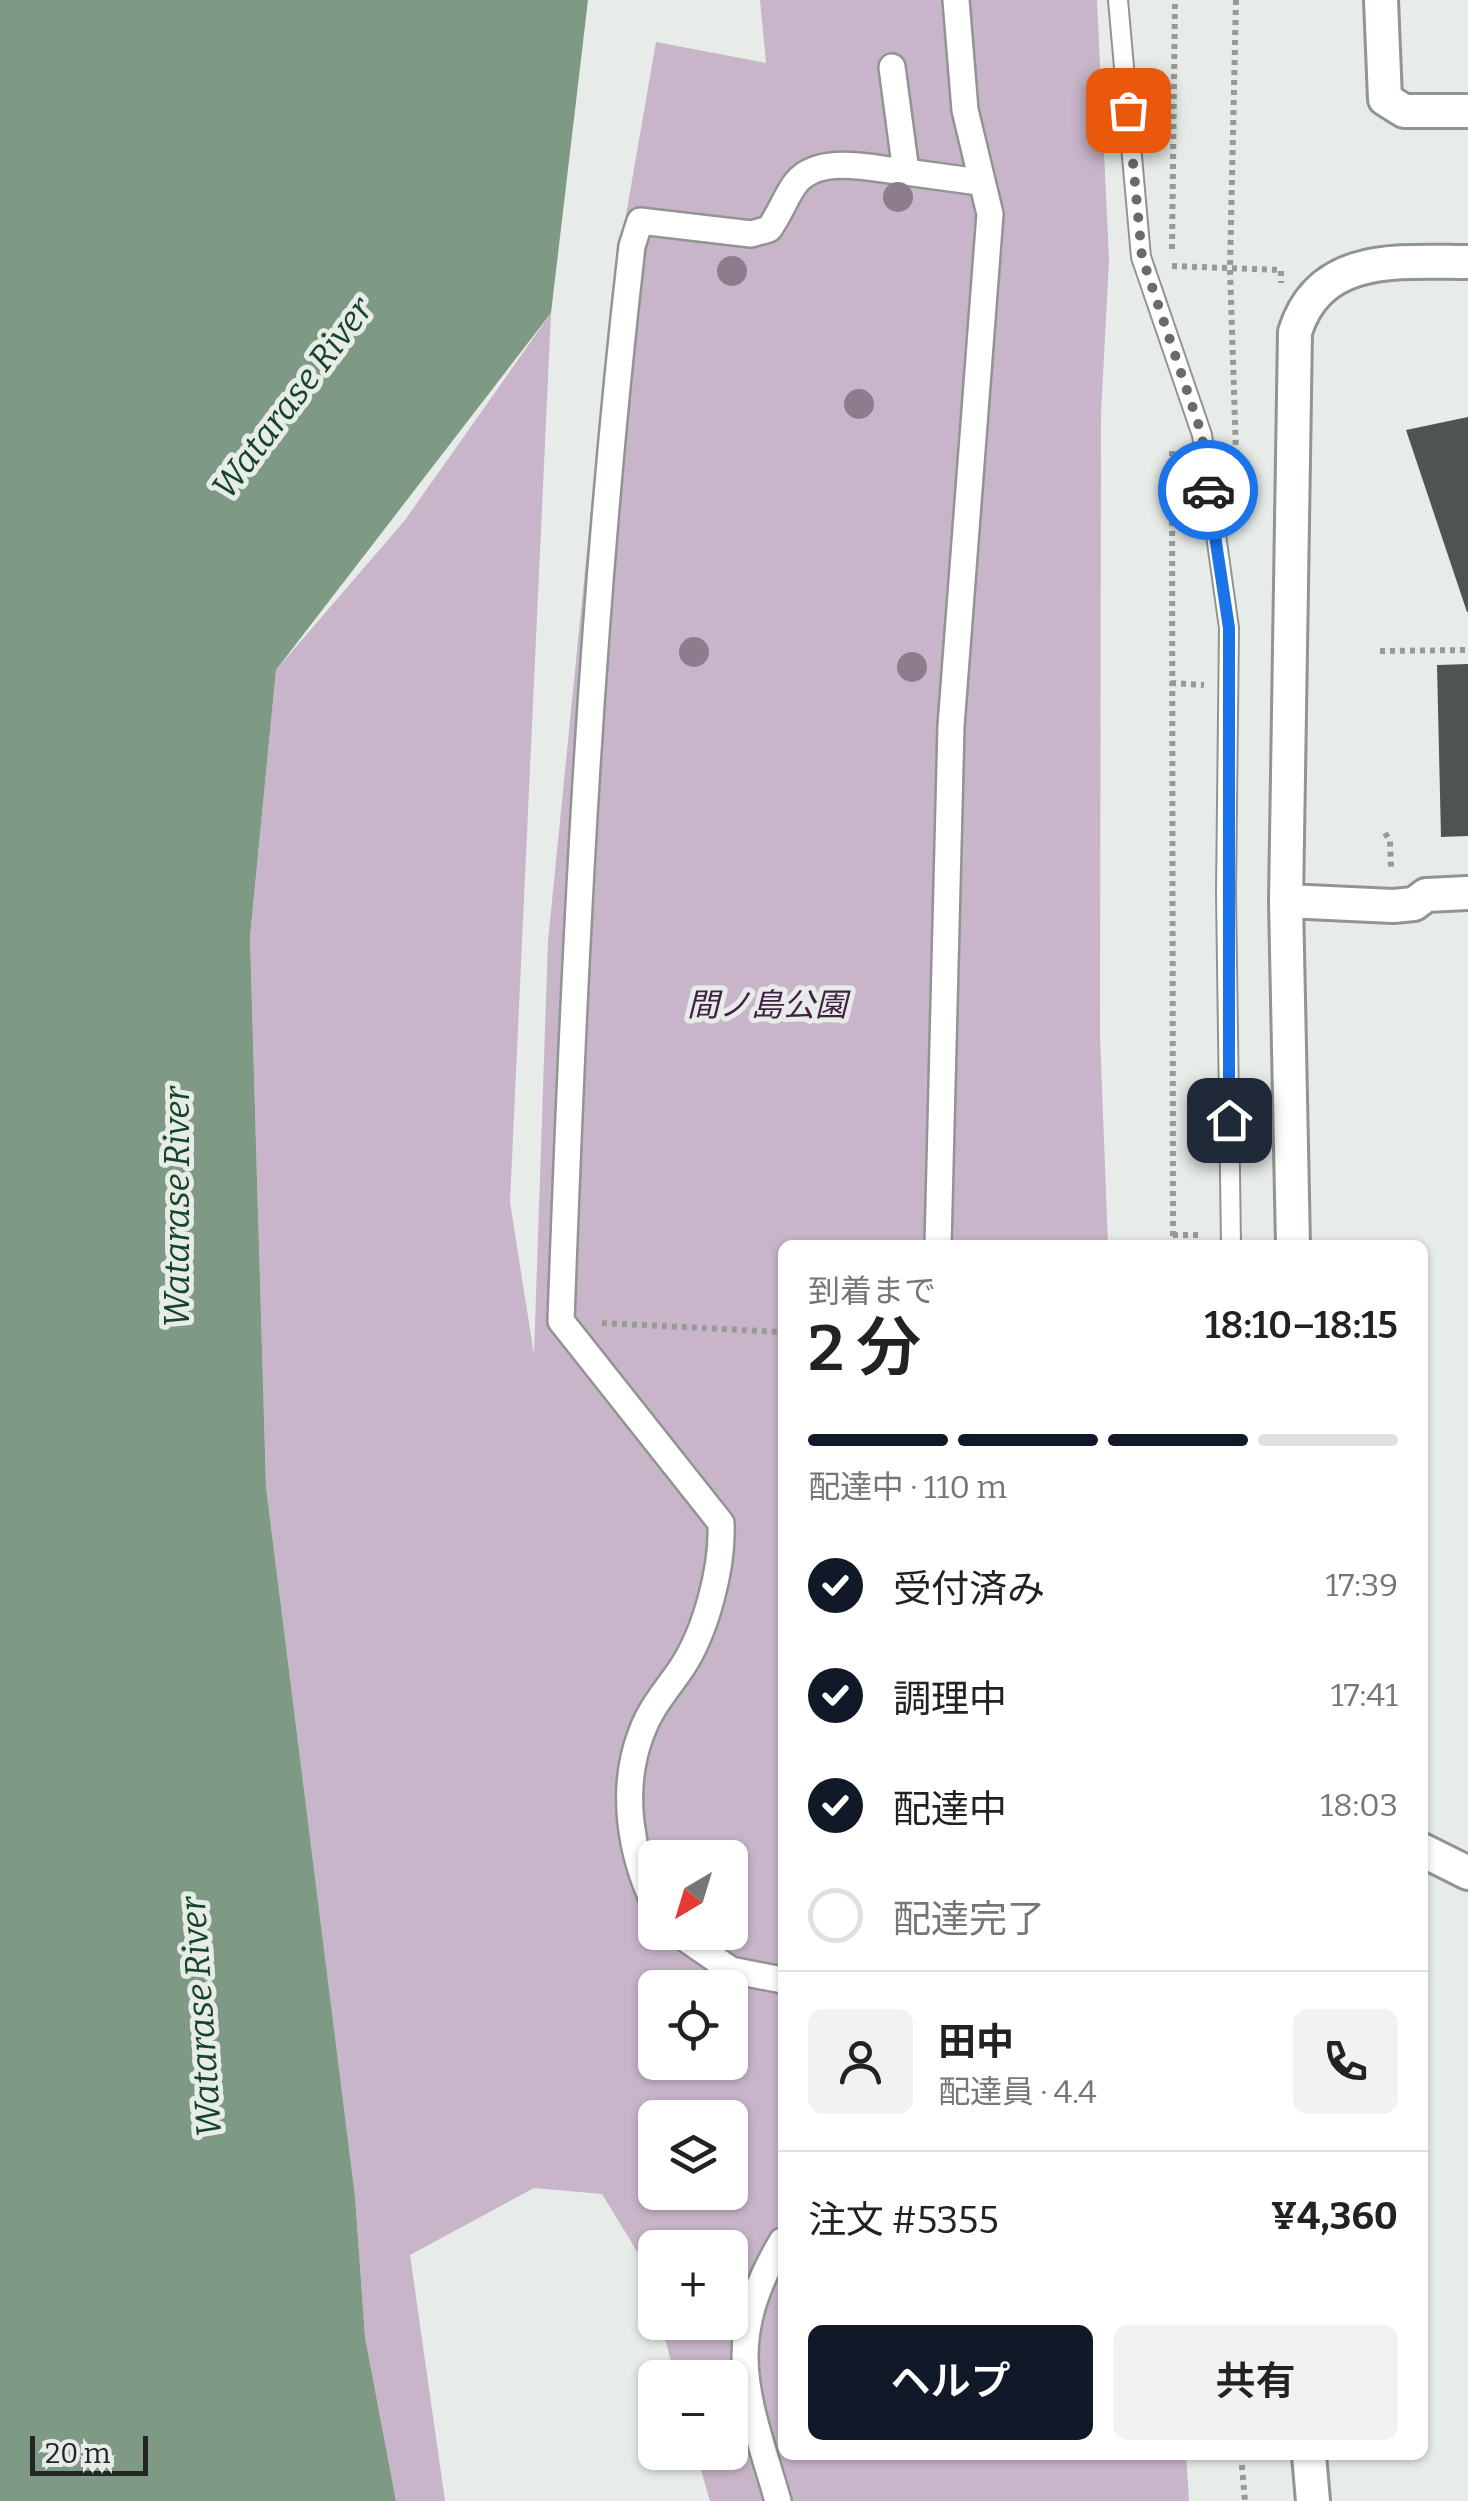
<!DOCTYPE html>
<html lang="ja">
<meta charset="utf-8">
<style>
:root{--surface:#fff;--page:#f2f2f2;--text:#222;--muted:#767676;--line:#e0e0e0;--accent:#111827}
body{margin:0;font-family:Bitter,"Noto Sans JP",serif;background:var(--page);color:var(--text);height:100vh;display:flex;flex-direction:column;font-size:38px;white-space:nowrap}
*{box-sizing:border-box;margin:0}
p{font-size:32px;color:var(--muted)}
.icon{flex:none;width:55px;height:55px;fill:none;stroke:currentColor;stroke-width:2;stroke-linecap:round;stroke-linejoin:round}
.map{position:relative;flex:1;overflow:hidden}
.drawer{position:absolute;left:778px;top:1240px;width:650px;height:1220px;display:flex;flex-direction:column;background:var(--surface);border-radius:15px;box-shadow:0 2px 8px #0004}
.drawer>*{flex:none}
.needle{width:65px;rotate:218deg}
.fabs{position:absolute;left:638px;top:1840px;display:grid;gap:20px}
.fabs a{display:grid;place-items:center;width:110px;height:110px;border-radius:15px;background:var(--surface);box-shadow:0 2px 8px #0004;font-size:50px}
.scale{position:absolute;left:30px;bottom:25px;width:118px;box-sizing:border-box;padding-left:10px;border:5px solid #242625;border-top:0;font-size:28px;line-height:35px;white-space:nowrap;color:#242625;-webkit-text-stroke:8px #e7ece8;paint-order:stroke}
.pin{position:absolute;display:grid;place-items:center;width:85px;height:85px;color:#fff;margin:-42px;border-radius:20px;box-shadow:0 5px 15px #0006}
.courier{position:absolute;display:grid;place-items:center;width:100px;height:100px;margin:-50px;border:8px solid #1a73e8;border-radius:50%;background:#fff;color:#222;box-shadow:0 2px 12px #0007}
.head em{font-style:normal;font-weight:600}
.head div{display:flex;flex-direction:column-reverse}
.head{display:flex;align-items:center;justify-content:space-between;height:170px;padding:0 30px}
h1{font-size:65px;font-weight:600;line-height:75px}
.bar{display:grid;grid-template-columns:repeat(4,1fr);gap:15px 10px;align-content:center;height:120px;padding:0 30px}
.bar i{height:12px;border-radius:8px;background:var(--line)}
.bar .current{background:var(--accent)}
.bar p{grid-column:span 4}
.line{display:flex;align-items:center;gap:25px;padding:0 30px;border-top:2px solid var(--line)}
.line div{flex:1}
.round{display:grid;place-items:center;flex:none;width:105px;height:105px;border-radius:15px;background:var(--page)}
ol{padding:0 30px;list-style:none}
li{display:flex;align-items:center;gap:30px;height:110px}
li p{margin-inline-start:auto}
li .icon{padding:10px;border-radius:50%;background:var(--accent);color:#fff;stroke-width:4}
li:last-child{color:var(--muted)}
li i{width:55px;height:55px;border:5px solid var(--line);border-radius:50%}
.cta{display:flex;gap:20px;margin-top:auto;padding:20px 30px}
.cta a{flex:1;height:115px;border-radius:15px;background:var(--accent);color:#fff;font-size:40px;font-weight:600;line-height:115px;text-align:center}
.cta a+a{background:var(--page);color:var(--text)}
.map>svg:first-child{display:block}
.green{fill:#c8b5c9;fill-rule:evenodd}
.water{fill:#7e9a84}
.building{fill:#505451}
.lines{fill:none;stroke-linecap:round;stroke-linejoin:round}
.service-casing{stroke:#909591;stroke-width:22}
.pedestrian-casing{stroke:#909591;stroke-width:30}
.minor-casing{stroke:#909591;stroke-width:38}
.path{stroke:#979b98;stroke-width:6;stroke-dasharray:5 5;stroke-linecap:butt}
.service{stroke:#fff;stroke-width:18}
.pedestrian{stroke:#fff;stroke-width:25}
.minor{stroke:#fff;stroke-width:32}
.tree{fill:#8c7c8e}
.done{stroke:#686b69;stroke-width:10;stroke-dasharray:0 18}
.route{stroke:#1a73e8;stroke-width:12}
.labels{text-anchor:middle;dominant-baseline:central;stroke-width:10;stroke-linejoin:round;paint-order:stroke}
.park-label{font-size:32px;font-style:italic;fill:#412044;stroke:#e7ece8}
.water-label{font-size:35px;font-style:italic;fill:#154526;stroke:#e7ece8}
</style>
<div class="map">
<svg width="1468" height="2501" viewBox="0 0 1468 2501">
<rect width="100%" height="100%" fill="#e7ece8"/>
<!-- green -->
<path class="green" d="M760,0H1097L1109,260L1101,414L1100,1036L1108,1245H782V2455H1186L1189,2501H710L696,2453L730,2452V2378L675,2377L661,2323L730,2322V2248H655V2301L646,2266L602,2194L534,2188L410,2255L445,2501H396L365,2337L355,2196L266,1487L250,937L276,670L405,520L551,313L510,1202L534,1355L548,941L613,290L656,42L766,63ZM655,1858H730V1932H655ZM655,1988H730V2062H655ZM655,2118H730V2192H655Z"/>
<!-- water -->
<path class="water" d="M0,0H588L551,313L276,670L250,937L266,1487L355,2196L365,2337L396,2501H0Z"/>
<!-- building -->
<path class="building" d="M1468,417V612H1467L1406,430Z
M1468,664V836L1441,837L1437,665Z"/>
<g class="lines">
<defs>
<path id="service" d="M1118,0L1141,257L1202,435L1229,628L1226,893L1231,1245"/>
<path id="pedestrian" d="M906,172L979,182
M938,1245L951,726L990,214L965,110L956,0
M655,1905C630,1853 620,1789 641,1734C650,1708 666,1691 681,1669C706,1632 723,1567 721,1523L561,1321C574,962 591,602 632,246L640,221L751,234L769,229C779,215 784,201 793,187C815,152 872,169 906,172L892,67
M676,1932L731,1970L782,1980
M778,2501C747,2394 721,2345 782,2241"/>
<path id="minor" d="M1381,0L1385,99L1404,111H1468
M1286,901L1393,906L1414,904L1426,895L1468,893
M1293,1245L1286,901L1295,332C1320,252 1400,262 1468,262
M1422,1850L1468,1873
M1309,2455L1313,2501"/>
</defs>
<!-- service casing -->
<use href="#service" class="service-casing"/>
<!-- pedestrian casing -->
<use href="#pedestrian" class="pedestrian-casing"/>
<!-- minor casing -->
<use href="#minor" class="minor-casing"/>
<!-- path -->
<path class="path" d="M1236,0L1230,268L1236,452
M1172,249L1175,0
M1172,266L1281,270V283
M1172,451L1173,1245
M1380,651L1468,650
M1171,683L1204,685
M1385,833L1390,841L1391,867
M1173,1235H1202
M602,1323L782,1332
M1241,2455L1245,2501"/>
<!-- service -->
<use href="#service" class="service"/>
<!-- pedestrian -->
<use href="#pedestrian" class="pedestrian"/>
<!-- minor -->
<use href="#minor" class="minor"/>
</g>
<!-- trees -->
<g class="tree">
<circle cx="898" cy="197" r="15"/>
<circle cx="732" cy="271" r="15"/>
<circle cx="859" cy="404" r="15"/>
<circle cx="694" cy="652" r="15"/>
<circle cx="912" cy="667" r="15"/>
</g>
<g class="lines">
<!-- done -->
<path class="done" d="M1128,110L1142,257L1202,435L1208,490"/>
<!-- route -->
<path class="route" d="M1208,490L1229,628V1120"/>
</g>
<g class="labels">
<!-- park labels -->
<g class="park-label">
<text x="767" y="1005">間ノ島公園</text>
</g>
<!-- water labels -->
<g class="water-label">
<text transform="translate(292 398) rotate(-53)">Watarase River</text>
<text transform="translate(177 1207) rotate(-90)">Watarase River</text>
<text transform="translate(201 2017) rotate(-94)">Watarase River</text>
</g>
</g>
</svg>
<div class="fabs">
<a><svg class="needle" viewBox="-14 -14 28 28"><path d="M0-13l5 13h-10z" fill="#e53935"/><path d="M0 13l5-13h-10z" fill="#767676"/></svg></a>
<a><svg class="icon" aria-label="locate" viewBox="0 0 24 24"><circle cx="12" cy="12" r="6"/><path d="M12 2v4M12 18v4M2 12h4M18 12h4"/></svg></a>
<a><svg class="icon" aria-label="layers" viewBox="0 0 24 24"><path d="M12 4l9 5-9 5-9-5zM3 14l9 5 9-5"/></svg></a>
<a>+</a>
<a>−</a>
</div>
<div class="scale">20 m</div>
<div class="pin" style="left:1128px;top:110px;background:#ea580c"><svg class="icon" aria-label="bag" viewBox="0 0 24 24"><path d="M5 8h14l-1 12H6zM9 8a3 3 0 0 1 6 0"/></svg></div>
<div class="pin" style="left:1229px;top:1120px;background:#1f2937"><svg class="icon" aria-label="home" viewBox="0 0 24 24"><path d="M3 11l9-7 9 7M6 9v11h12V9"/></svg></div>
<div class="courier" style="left:1208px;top:490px"><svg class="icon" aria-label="car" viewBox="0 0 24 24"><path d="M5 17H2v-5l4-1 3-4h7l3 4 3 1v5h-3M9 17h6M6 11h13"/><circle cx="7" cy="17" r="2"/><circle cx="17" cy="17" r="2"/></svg></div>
<section class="drawer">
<div class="head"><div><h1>2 分</h1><p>到着まで</p></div><em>18:10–18:15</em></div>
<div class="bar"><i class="current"></i><i class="current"></i><i class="current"></i><i></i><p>配達中 · 110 m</p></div>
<ol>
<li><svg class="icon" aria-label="check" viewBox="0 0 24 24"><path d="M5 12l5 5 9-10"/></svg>受付済み<p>17:39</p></li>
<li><svg class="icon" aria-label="check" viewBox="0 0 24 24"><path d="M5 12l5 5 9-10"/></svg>調理中<p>17:41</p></li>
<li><svg class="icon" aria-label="check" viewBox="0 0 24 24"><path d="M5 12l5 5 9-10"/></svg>配達中<p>18:03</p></li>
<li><i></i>配達完了</li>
</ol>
<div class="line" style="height:180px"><a class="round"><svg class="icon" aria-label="person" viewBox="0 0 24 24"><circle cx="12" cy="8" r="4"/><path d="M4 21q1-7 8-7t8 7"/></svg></a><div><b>田中</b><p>配達員 · 4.4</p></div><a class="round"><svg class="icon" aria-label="phone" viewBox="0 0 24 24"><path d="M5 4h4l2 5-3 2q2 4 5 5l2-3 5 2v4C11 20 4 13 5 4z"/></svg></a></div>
<div class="line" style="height:130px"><div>注文 #5355</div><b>¥4,360</b></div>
<div class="cta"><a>ヘルプ</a><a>共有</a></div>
</section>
</div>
